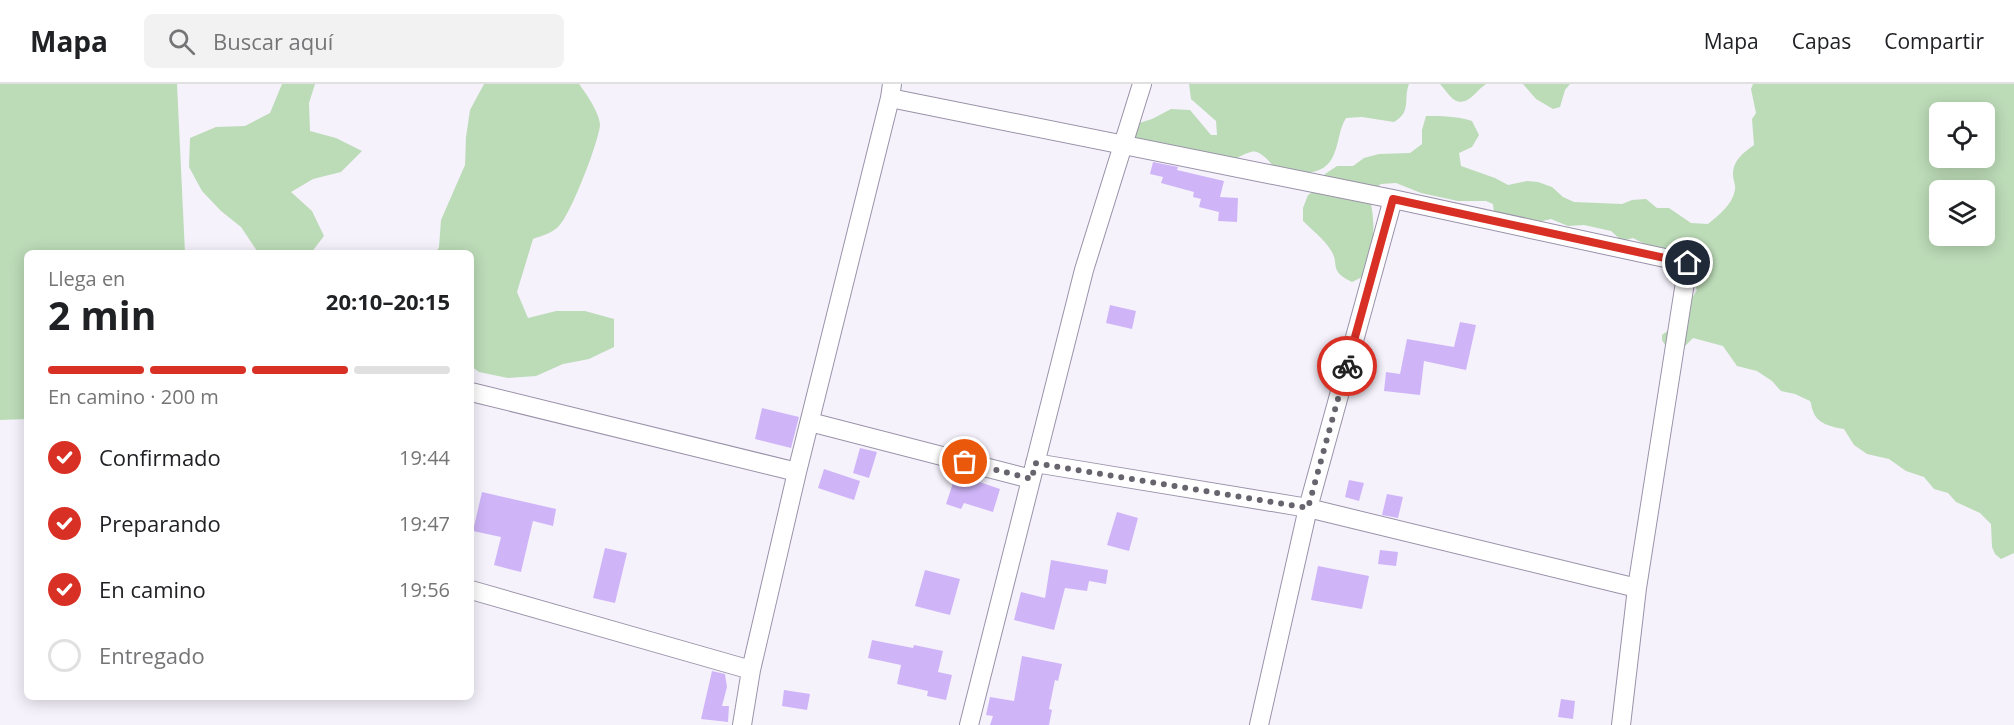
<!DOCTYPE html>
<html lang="es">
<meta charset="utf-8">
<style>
:root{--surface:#fff;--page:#f2f2f2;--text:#202124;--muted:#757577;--line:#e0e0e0;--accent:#d93025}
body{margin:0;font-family:"Open Sans",sans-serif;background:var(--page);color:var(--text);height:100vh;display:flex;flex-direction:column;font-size:22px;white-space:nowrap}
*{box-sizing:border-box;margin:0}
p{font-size:20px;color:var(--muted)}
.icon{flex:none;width:33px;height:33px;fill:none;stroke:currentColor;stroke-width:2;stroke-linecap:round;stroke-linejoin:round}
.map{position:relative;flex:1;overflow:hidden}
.details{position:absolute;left:24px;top:166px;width:450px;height:450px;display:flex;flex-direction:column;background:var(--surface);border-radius:9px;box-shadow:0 3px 15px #0003}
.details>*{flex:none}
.controls{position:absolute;left:1929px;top:18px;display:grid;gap:12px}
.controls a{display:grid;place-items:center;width:66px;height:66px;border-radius:9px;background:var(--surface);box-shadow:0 3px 15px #0003;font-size:30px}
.pin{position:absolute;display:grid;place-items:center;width:51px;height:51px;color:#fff;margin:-26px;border:3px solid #fff;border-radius:50%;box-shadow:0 2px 6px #0007}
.courier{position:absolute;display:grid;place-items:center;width:60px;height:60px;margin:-30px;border:4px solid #d93025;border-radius:50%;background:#fff;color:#222;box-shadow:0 2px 8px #0007}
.headline em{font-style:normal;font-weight:700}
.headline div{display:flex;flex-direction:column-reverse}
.headline{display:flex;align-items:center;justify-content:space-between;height:102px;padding:0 24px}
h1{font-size:39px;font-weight:700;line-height:45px}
.bar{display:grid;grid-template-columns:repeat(4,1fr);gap:9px 6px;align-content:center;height:72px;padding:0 24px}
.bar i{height:8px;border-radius:4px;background:var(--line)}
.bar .current{background:var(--accent)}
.bar p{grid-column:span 4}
ol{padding:0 24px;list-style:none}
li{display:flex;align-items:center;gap:18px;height:66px}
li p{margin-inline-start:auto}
li .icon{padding:6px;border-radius:50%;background:var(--accent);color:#fff;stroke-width:4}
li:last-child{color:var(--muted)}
li i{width:33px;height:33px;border:3px solid var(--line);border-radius:50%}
header{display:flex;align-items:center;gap:36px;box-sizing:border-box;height:84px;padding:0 30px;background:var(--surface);border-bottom:2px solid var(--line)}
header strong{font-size:28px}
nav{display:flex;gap:33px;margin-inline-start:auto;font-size:21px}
.search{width:420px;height:54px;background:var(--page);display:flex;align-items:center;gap:15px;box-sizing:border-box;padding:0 21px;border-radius:9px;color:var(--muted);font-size:22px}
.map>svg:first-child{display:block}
.green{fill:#bcdbb7;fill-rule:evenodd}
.building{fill:#cfb5f8}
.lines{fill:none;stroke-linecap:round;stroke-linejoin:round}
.minor-casing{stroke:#9a92a9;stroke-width:20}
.minor{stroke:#fff;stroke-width:18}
.done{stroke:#67646d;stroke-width:6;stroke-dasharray:0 10.8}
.route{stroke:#d93025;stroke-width:8}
</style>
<header>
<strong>Mapa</strong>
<div class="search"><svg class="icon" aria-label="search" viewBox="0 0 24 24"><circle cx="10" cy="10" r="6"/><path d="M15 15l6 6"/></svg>Buscar aquí</div>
<nav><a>Mapa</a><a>Capas</a><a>Compartir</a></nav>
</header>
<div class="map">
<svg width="2014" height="641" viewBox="0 0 2014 641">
<rect width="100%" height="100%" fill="#f5f2fc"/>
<!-- green -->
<path class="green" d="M0,0H177L185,169L27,170V335L0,336Z
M282,0H315L309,19L310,47L336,54L362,67L341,88L313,95L291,108L312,127L324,152L311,169L261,170L257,167L241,143L221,127L202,107L189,83L190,54L216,43L245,42L270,29Z
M484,0H579C586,9 600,30 600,41C599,57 570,133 558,143C552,149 541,152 533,155L517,208L528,234L556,227H585L614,235V263L589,275L563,280L536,292L508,294L479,288L471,282V170L436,169L439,163L441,136L465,81L466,53L470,26Z
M1189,0H1409C1403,15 1412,28 1394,38L1362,33L1346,34C1339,45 1339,59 1334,70C1324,96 1296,88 1275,85C1271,79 1260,65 1251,68C1244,69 1235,76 1227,79L1135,55L1136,40L1152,35L1171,25L1190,26L1211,51H1217L1216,37L1191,15Z
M1440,0H1486C1476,6 1467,25 1453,15C1448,11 1444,4 1440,0Z
M1523,0H1570L1565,6L1560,23L1553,25L1536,15Z
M1753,0H2014V469L2001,475L1995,470L1992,463L1991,440L1980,429L1956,418L1948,409L1934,405L1924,393L1906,387L1889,375L1867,370L1854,361L1844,345C1832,343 1817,340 1813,327C1811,324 1812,320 1810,317L1795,310L1781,307L1772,297L1757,287L1737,282L1723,262L1693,254L1680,267L1667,264L1662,256V251C1678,241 1687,222 1697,206C1690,193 1693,193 1699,182C1702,175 1702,167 1701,160C1675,170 1657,167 1633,154L1622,157L1611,147L1584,141L1568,142L1551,135L1534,139L1494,128L1493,120L1486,117H1458L1421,109L1396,99L1381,100L1370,108C1370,118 1373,127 1373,136C1375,155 1369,174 1364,192L1352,198C1327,186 1341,180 1330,165C1323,154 1312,146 1303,137V124L1308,111L1320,103L1325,90L1337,82H1353L1364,74L1379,70L1410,69L1422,60V46L1426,32C1442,32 1456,32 1472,37L1479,51L1472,63L1459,69L1461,82L1495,94L1508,101L1527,97L1538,98L1552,103L1563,113L1574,118L1622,120L1632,116L1646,115L1657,124H1669L1691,139L1708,140C1719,131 1732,121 1735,106C1736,101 1733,96 1733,91C1733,76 1743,69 1754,61L1752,35L1756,29L1751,5ZM1940,28H1984V74H1940ZM1940,106H1984V152H1940Z"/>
<!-- building -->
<path class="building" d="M1153,78L1178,83L1177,86L1224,97L1220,113L1238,114L1237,138L1218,137L1219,128L1199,123L1201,115L1193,113L1194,108L1161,99L1163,93L1150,90Z
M1110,221L1136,227L1132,245L1106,239Z
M1460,238L1476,241L1466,286L1424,277L1420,311L1384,307L1386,288L1400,290L1407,255L1454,263Z
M762,324L799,333L791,364L755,355Z
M860,364L877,368L869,394L853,389Z
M824,385L860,397L854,416L818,404Z
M956,390L1000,405L993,428L964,419L961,425L946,420Z
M1349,396L1364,399L1359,417L1345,413Z
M482,408L556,425L553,442L533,437L521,488L494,481L501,453L473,447Z
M1387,410L1403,413L1398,434L1382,431Z
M1117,428L1138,434L1129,467L1107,461Z
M605,464L627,469L615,519L593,514Z
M1380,466L1398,468L1396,482L1378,480Z
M1051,476L1108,486L1106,500L1089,497L1087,507L1065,504L1054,546L1014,536L1021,508L1045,514Z
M1318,482L1369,492L1362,525L1311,516Z
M925,486L960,495L950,531L915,522Z
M872,556L913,564L914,561L943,567L938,588L952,591L946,616L927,612L928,607L897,600L901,581L868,574Z
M1022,572L1062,580L1058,597L1055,596L1049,625L1052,626L1049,641H990L993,632L986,631L990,613L1014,617Z
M712,587L725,590L727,603L722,622H729L728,638L701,635Z
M784,606L810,610L807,626L782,622Z
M1561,615L1575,617L1573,635L1558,633Z"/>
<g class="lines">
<defs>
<path id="minor" d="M890,14L1393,115L1688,179L1637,504L1621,641
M471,308L797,388
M810,338L1031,395
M1035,379L1308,424L1637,504
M471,506L751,586
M742,641L751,586L797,388L890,14L892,0
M969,641L1084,186L1142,0
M1259,641L1308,424L1393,115"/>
</defs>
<!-- minor casing -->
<use href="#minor" class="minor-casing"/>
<!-- minor -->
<use href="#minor" class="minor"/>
</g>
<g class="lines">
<!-- done -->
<path class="done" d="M965,378L1032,395L1035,379L1308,424L1347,282"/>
<!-- route -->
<path class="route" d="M1347,282L1393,115L1688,179"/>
</g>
</svg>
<div class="controls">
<a><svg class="icon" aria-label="locate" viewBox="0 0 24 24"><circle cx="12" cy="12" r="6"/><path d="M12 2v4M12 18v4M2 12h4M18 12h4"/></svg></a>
<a><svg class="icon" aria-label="layers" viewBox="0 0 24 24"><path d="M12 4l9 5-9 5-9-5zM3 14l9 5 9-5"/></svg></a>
</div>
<div class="pin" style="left:965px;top:378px;background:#ea580c"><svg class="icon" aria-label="bag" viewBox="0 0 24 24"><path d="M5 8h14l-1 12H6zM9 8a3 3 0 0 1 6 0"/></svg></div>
<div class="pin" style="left:1688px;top:179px;background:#1f2937"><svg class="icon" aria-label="home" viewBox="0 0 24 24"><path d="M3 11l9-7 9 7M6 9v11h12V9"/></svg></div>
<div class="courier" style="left:1347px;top:282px"><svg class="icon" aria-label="bike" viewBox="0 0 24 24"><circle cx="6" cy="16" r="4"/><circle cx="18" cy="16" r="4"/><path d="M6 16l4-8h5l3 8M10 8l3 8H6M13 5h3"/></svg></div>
<section class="details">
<div class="headline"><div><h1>2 min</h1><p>Llega en</p></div><em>20:10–20:15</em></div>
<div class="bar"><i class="current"></i><i class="current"></i><i class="current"></i><i></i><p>En camino · 200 m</p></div>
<ol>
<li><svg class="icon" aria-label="check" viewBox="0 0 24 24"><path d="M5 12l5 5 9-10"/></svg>Confirmado<p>19:44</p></li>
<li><svg class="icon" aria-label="check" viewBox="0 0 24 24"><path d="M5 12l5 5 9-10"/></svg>Preparando<p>19:47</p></li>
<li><svg class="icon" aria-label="check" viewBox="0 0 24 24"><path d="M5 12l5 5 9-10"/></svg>En camino<p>19:56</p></li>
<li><i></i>Entregado</li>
</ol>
</section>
</div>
